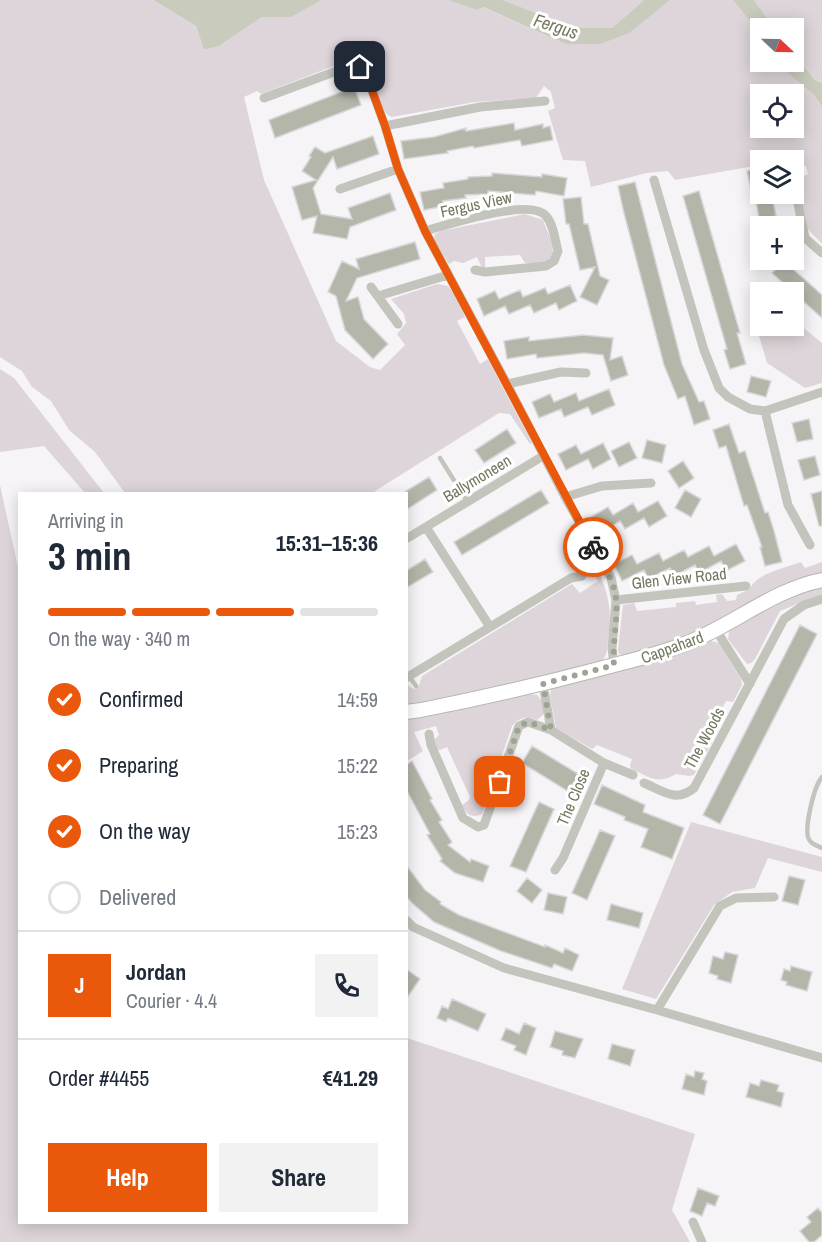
<!DOCTYPE html>
<meta charset="utf-8">
<style>
:root{--surface:#fff;--page:#f2f2f3;--text:#1f2937;--muted:#747a83;--line:#e0e1e3;--accent:#ea580c}
body{margin:0;font-family:"Archivo Narrow",sans-serif;background:var(--page);color:var(--text);height:100vh;display:flex;flex-direction:column;font-size:22px;white-space:nowrap}
*{box-sizing:border-box;margin:0}
p{font-size:20px;color:var(--muted)}
.icon{flex:none;width:33px;height:33px;fill:none;stroke:currentColor;stroke-width:2;stroke-linecap:round;stroke-linejoin:round}
.map{position:relative;flex:1;overflow:hidden}
.details{position:absolute;left:18px;top:492px;width:390px;height:732px;display:flex;flex-direction:column;background:var(--surface);border-radius:0px;box-shadow:0 3px 15px #0003}
.details>*{flex:none}
.needle{width:39px;rotate:112deg}
.fabs{position:absolute;left:750px;top:18px;display:grid;gap:12px}
.fabs a{display:grid;place-items:center;width:54px;height:54px;border-radius:0px;background:var(--surface);box-shadow:0 3px 15px #0003;font-size:30px}
.pin{position:absolute;display:grid;place-items:center;width:51px;height:51px;color:#fff;margin:-26px;border-radius:12px;box-shadow:0 3px 9px #0006}
.courier{position:absolute;display:grid;place-items:center;width:60px;height:60px;margin:-30px;border:4px solid #ea580c;border-radius:50%;background:#fff;color:#222;box-shadow:0 2px 8px #0007}
.headline em{font-style:normal;font-weight:700}
.headline div{display:flex;flex-direction:column-reverse}
.headline{display:flex;align-items:center;justify-content:space-between;height:102px;padding:0 30px}
h1{font-size:39px;font-weight:700;line-height:45px}
.bar{display:grid;grid-template-columns:repeat(4,1fr);gap:9px 6px;align-content:center;height:72px;padding:0 30px}
.bar i{height:8px;border-radius:4px;background:var(--line)}
.bar .on{background:var(--accent)}
.bar p{grid-column:span 4}
.line{display:flex;align-items:center;gap:15px;padding:0 30px;border-top:2px solid var(--line)}
.line div{flex:1}
.round{display:grid;place-items:center;flex:none;width:63px;height:63px;border-radius:0px;background:var(--page)}
ol{padding:0 30px;list-style:none}
li{display:flex;align-items:center;gap:18px;height:66px}
li p{margin-inline-start:auto}
li .icon{padding:6px;border-radius:50%;background:var(--accent);color:#fff;stroke-width:4}
li:last-child{color:var(--muted)}
li i{width:33px;height:33px;border:3px solid var(--line);border-radius:50%}
.action{display:flex;gap:12px;margin-top:auto;padding:12px 30px}
.action a{flex:1;height:69px;border-radius:0px;background:var(--accent);color:#fff;font-size:24px;font-weight:700;line-height:69px;text-align:center}
.action a+a{background:var(--page);color:var(--text)}
.map>svg:first-child{display:block}
.green{fill:#ddd5d9;fill-rule:evenodd}
.water{fill:#c9cbbd}
.building{fill:#b3b6a9;stroke:#d8d6d8;stroke-width:1.5}
.lines{fill:none;stroke-linecap:round;stroke-linejoin:round}
.secondary-casing{stroke:#b5b8ae;stroke-width:16}
.lane{stroke:#c3c5bd;stroke-width:4.5}
.street{stroke:#c3c5bd;stroke-width:9}
.secondary{stroke:#fff;stroke-width:14}
.done{stroke:#9fa394;stroke-width:6;stroke-dasharray:0 10.8}
.route{stroke:#ea580c;stroke-width:8}
.labels{text-anchor:middle;dominant-baseline:central;stroke-width:6;stroke-linejoin:round;paint-order:stroke}
.street-label{font-size:16px;fill:#70785e;stroke:#fff}
.water-label{font-size:18px;font-style:italic;fill:#75785e;stroke:#fff}
</style>
<div class="map">
<svg width="822" height="1242" viewBox="0 0 822 1242">
<rect width="100%" height="100%" fill="#f6f4f7"/>
<!-- green -->
<path class="green" d="M0,0H153L196,26L204,50L219,46L262,17H291L322,0H448L477,10L482,7L566,44H600L670,0H733L760,34V62H783L787,67L788,72L814,95L822,107V244L807,228L798,183L802,177L808,174L806,166L796,165L794,160H760V165L675,180L668,171L647,173L591,187L585,161L563,160L548,111L555,108L551,92L544,86L536,98L475,102L392,117C369,106 385,57 352,59L261,94L257,91L244,97L264,180L336,341L370,367L380,370L405,345L397,334L406,323L404,314L391,299L437,284L448,286L457,298L465,317L457,321L480,364L488,359L532,443L530,444L510,414L499,413L372,493H125L95,452L69,430L51,401L32,387L22,371L0,357ZM760,94H794V128H760Z
M503,0H644L612,28H574Z
M754,0H822V83L815,80L794,54V28H774Z
M525,214L543,220C547,232 555,244 552,257L544,263H525L520,255L485,257V268H482L477,257L463,263L454,261L449,264L434,240L435,234L441,231Z
M794,320L822,343V383L805,388L767,363L758,332L781,326H794Z
M0,369L14,378L104,493H85L44,446L0,452Z
M0,485L20,576V1222H406L407,1038L695,1134L672,1210L690,1242H0Z
M592,555C605,587 614,603 608,638C607,647 608,654 602,661L514,686L407,706V685L414,689L419,686L422,676L572,584L580,593L598,581L584,559Z
M801,562L805,568L822,562V574C786,591 652,662 619,654L618,650L623,605L634,603L637,611L676,607V603L695,601L696,605L717,602L716,595L722,594L727,601L736,600L737,595L750,589C756,573 786,568 801,562Z
M822,585V596L812,598L780,611L755,659L751,663L747,664L728,639L729,632L732,627L788,598Z
M711,641L719,643L741,679L742,685L733,702L726,701L707,736L711,739L712,743L694,775L689,776L676,774C657,785 650,777 631,769L630,765L632,759L597,745L592,749L556,728L550,696L551,689L557,686L625,670Z
M530,694L537,695L542,701L544,714L537,720C527,716 520,717 512,726L482,814C473,819 465,814 462,805L469,800L470,797L447,747L440,750L437,749L434,740L439,735L436,726L414,732L423,751L407,761V718L423,717Z
M691,822L822,857V872L768,858L755,888L732,892L714,905L656,999L622,989Z"/>
<!-- water -->
<path class="water" d="M153,0H322L291,17H262L219,46L204,50L196,26Z
M448,0H503L574,28H612L644,0H670L629,33L600,44H566L483,7L477,10Z
M733,0H754L774,28H760V34Z
M794,54L815,80L822,83V107L814,95L787,72V67L783,62H794Z"/>
<!-- building -->
<path class="building" d="M354,87L361,105L275,138L269,120Z
M514,123L515,130L543,124V128L550,126L553,140L522,146L520,140L474,148L473,146L447,151L448,153L404,159L401,141L434,137L466,128V131Z
M373,136L379,154L337,169L333,157L313,188L321,214L352,219L348,208L390,193L396,210L350,227L347,239L313,233L317,216L302,220L292,187L316,180L302,171L311,157L309,156L315,147L325,153Z
M760,168V187L751,189L747,171Z
M492,173L542,177V174L567,178L564,196L536,191L535,195L488,191V194L465,195L466,198L443,201L444,206L424,210L420,192L444,188L443,183L468,179V177L492,176Z
M635,182L682,364L699,402L704,401L710,419L694,425L685,396L678,399L664,365L623,209L618,186Z
M699,191L740,333H737L746,364L730,369L724,350L727,349L683,196Z
M772,196L776,216L759,219L756,200Z
M581,197L584,224H588L600,276L609,280L597,305L580,297L595,267L580,270L569,224H566L563,199Z
M415,242L420,259L357,278L346,301L358,297L364,319L388,344L373,359L345,330L336,296L328,292L342,261L359,269L356,259Z
M784,261L822,295V318L772,273Z
M570,285L577,301L559,310L556,303L534,313L530,305L509,314L505,306L484,316L477,299L495,291L499,299L520,290L523,297L545,288L548,294Z
M583,335L613,338L610,360L622,356L628,375L611,381L603,355L584,353L537,358L536,354L507,359L504,341L529,337V341Z
M751,376L771,381L766,397L747,392Z
M609,389L615,405L592,415L588,407L564,417L561,409L539,418L532,402L550,394L554,402L576,393L579,401Z
M809,419L813,439L797,442L792,423Z
M729,424L739,453L745,451L765,513L768,512L774,531L782,562L765,566L760,547H762L747,505L744,506L726,446L719,448L713,430Z
M507,429L516,443L484,463L475,450Z
M647,440L666,445L662,463L642,458Z
M629,442L637,458L619,467L611,451Z
M603,443L611,459L593,469L588,459L566,470L558,454L576,445L581,454Z
M815,456L820,475L804,480L798,460Z
M683,461L694,478L679,488L668,471Z
M429,477L437,490L406,510V491Z
M541,490L549,503L462,555L454,542Z
M685,490L701,499L691,517L675,508Z
M822,491V526H819L811,494Z
M658,501L667,516L649,527L644,518L625,529L620,521L600,533L591,517L608,507L613,515L633,503L638,512Z
M736,544L745,561L726,571L721,561L699,573L695,565L674,576L670,568L648,579L644,570L622,581L614,564L632,555L637,564L659,553L663,561L684,550L688,557L709,546L714,556Z
M425,559L433,572L406,588V571Z
M800,625L817,634L720,824L703,815Z
M532,746L585,778L574,795L522,763Z
M412,761L432,799L430,800L442,820L439,822L452,842L448,845L470,862L471,859L489,866L483,882L455,873L440,861L442,859L427,835L430,834L406,789V765Z
M602,785L645,805L643,812L684,828L672,859L641,847L648,829L624,820L625,817L594,804Z
M539,802L554,809L526,872L510,866Z
M600,830L615,836L587,900L572,893Z
M406,865L425,890L441,902L440,904L459,915L545,947V945L563,953L565,948L579,955L572,971L554,964L552,968L501,951L434,922L412,903L406,896Z
M789,876L805,880L798,905L782,901Z
M527,878L542,890L532,903L517,891Z
M548,893L567,897L563,914L544,910Z
M611,904L643,913L639,928L607,920Z
M725,952L738,955L731,983L717,979L718,976L709,973L713,956L723,959Z
M791,966L812,972L807,991L786,985L787,982L781,980L784,969L790,971Z
M406,969L420,979L406,999Z
M452,999L486,1014L478,1031L448,1018L446,1022L437,1018L442,1006L448,1009Z
M524,1023L536,1028L526,1055L514,1050L516,1046L501,1040L506,1028L519,1034Z
M555,1031L583,1039L575,1058L562,1055L563,1051L550,1047Z
M612,1044L635,1050L630,1066L608,1059Z
M695,1071L704,1073L702,1079L707,1081L704,1095L682,1089L686,1074L694,1077Z
M761,1080L779,1085L777,1091L784,1093L781,1107L746,1097L750,1083L759,1086Z
M698,1188L719,1196L715,1206L707,1203L702,1216L690,1211Z
M818,1208L822,1213V1235L814,1242H809L800,1231L811,1222L807,1217Z"/>
<g class="lines">
<defs>
<path id="secondary" d="M406,712L421,710C482,698 543,684 603,668C629,661 656,655 682,645C730,628 771,590 822,580"/>
</defs>
<!-- secondary casing -->
<use href="#secondary" class="secondary-casing"/>
<!-- lane -->
<path class="lane" d="M440,458L467,501
M409,676L416,686
M822,777C814,786 805,825 808,837C810,844 816,845 822,848"/>
<!-- street -->
<path class="street" d="M264,98L350,66L360,67L366,74L385,126L398,169L425,231L507,384L565,497L611,578L616,600L612,648L614,665
M385,126L480,107L545,101
M654,180L704,350L719,388L728,397L750,409L765,411L822,392
M794,184L805,238L822,253
M340,189L398,169
M425,231C447,225 530,197 546,216C554,225 555,241 558,251L554,261L546,266L485,272L475,270
M371,287L398,324
M378,296L448,275
M507,384L561,372L586,373
M765,411L788,505L810,545
M565,497L602,486L651,483
M426,527L490,627
M406,539L543,456
M616,600L746,586
M716,630L750,684
M406,678L571,578L582,576
M551,730L604,763L633,775
M429,734L431,745L463,818L478,827L484,825L519,726L528,722L551,730L543,684
M644,783C663,791 676,803 694,788L784,619L804,605L822,599
M555,870L563,858L604,763
M406,920L413,927L504,968L657,1010L822,1058
M657,1010L720,906L736,898L774,897
M693,1222L702,1242"/>
<!-- secondary -->
<use href="#secondary" class="secondary"/>
</g>
<g class="lines">
<!-- done -->
<path class="done" d="M500,782L519,726L528,722L551,730L543,684L614,665C612,643 618,621 616,599C614,580 603,564 593,547"/>
<!-- route -->
<path class="route" d="M360,67L366,74L385,126L398,169L425,231L593,547"/>
</g>
<g class="labels">
<!-- street labels -->
<g class="street-label">
<text transform="translate(476 204) rotate(-12)">Fergus View</text>
<text transform="translate(477 478) rotate(-31)">Ballymoneen</text>
<text transform="translate(679 578) rotate(-6)">Glen View Road</text>
<text transform="translate(672 647) rotate(-20)">Cappahard</text>
<text transform="translate(704 738) rotate(-62)">The Woods</text>
<text transform="translate(573 797) rotate(-67)">The Close</text>
</g>
<!-- water labels -->
<g class="water-label">
<text transform="translate(556 26) rotate(18)">Fergus</text>
</g>
</g>
</svg>
<div class="fabs">
<a><svg class="needle" viewBox="-14 -14 28 28"><path d="M0-13l5 13h-10z" fill="#e53935"/><path d="M0 13l5-13h-10z" fill="#747a83"/></svg></a>
<a><svg class="icon" aria-label="locate" viewBox="0 0 24 24"><circle cx="12" cy="12" r="6"/><path d="M12 2v4M12 18v4M2 12h4M18 12h4"/></svg></a>
<a><svg class="icon" aria-label="layers" viewBox="0 0 24 24"><path d="M12 4l9 5-9 5-9-5zM3 14l9 5 9-5"/></svg></a>
<a>+</a>
<a>−</a>
</div>
<div class="pin" style="left:500px;top:782px;background:#ea580c"><svg class="icon" aria-label="bag" viewBox="0 0 24 24"><path d="M5 8h14l-1 12H6zM9 8a3 3 0 0 1 6 0"/></svg></div>
<div class="pin" style="left:360px;top:67px;background:#1f2937"><svg class="icon" aria-label="home" viewBox="0 0 24 24"><path d="M3 11l9-7 9 7M6 9v11h12V9"/></svg></div>
<div class="courier" style="left:593px;top:547px"><svg class="icon" aria-label="bike" viewBox="0 0 24 24"><circle cx="6" cy="16" r="4"/><circle cx="18" cy="16" r="4"/><path d="M6 16l4-8h5l3 8M10 8l3 8H6M13 5h3"/></svg></div>
<section class="details">
<div class="headline"><div><h1>3 min</h1><p>Arriving in</p></div><em>15:31–15:36</em></div>
<div class="bar"><i class="on"></i><i class="on"></i><i class="on"></i><i></i><p>On the way · 340 m</p></div>
<ol>
<li><svg class="icon" aria-label="check" viewBox="0 0 24 24"><path d="M5 12l5 5 9-10"/></svg>Confirmed<p>14:59</p></li>
<li><svg class="icon" aria-label="check" viewBox="0 0 24 24"><path d="M5 12l5 5 9-10"/></svg>Preparing<p>15:22</p></li>
<li><svg class="icon" aria-label="check" viewBox="0 0 24 24"><path d="M5 12l5 5 9-10"/></svg>On the way<p>15:23</p></li>
<li><i></i>Delivered</li>
</ol>
<div class="line" style="height:108px"><b class="round" style="background:var(--accent);color:#fff">J</b><div><b>Jordan</b><p>Courier · 4.4</p></div><a class="round"><svg class="icon" aria-label="phone" viewBox="0 0 24 24"><path d="M5 4h4l2 5-3 2q2 4 5 5l2-3 5 2v4C11 20 4 13 5 4z"/></svg></a></div>
<div class="line" style="height:78px"><div>Order #4455</div><b>€41.29</b></div>
<div class="action"><a>Help</a><a>Share</a></div>
</section>
</div>
